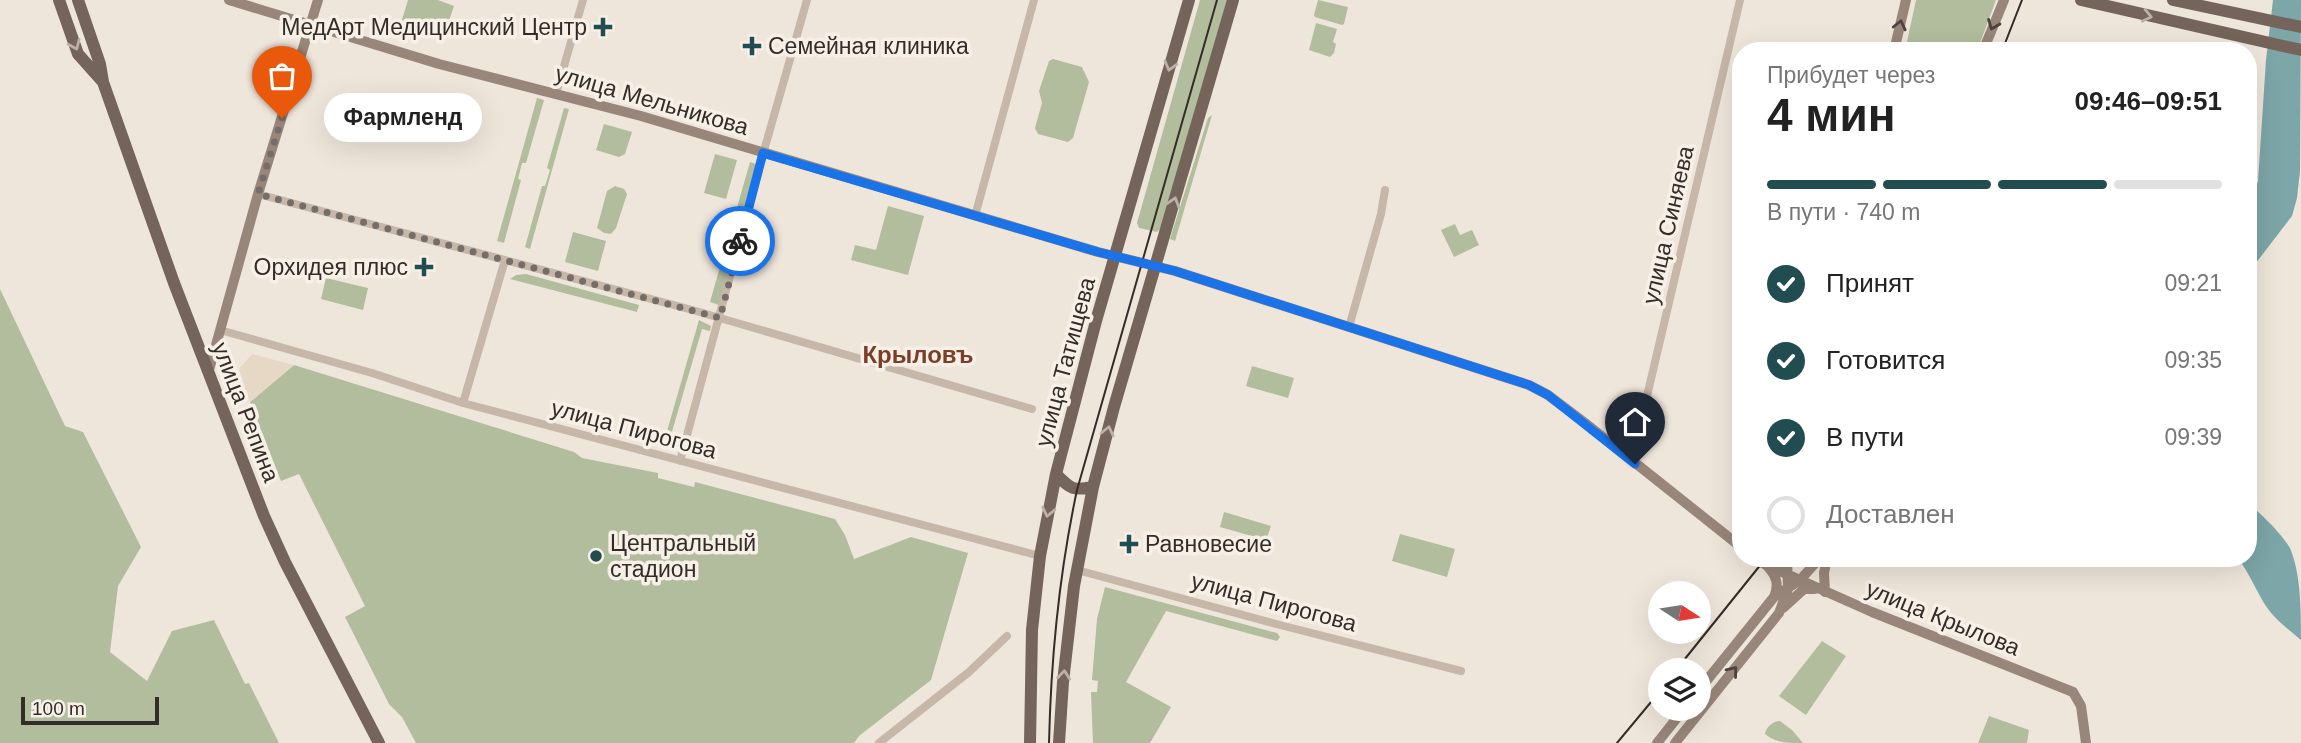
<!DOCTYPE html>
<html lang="ru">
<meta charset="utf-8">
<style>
:root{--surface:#fff;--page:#f2f2f2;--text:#222;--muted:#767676;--line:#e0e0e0;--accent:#214d51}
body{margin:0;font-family:Arial,sans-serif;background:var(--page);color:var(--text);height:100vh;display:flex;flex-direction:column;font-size:26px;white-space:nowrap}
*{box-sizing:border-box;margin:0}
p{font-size:23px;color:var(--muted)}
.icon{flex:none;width:38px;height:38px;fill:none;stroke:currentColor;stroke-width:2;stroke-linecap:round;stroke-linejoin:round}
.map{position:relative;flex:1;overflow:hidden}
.drawer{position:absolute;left:1732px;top:42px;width:525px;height:525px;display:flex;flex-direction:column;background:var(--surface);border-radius:28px;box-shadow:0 7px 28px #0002}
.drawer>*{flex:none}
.needle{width:46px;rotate:102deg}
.controls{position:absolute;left:1648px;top:581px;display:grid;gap:14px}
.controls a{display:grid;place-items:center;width:63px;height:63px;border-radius:50%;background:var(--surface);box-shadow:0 7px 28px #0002;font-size:35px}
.scale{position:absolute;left:21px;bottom:18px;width:138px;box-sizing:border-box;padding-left:7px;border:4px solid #342c28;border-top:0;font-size:19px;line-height:24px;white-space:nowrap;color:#342c28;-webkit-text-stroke:5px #f7f0e7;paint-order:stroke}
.pin{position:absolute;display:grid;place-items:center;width:60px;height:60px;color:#fff;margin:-72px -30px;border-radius:50% 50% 50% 0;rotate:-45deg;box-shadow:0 0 7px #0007}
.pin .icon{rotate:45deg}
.courier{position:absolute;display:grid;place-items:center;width:70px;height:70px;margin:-35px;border:5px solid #1a73e8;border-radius:50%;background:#fff;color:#222;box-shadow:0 2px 9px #0007}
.bubble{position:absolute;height:49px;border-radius:24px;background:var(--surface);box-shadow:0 7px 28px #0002;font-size:23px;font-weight:700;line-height:49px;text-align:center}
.head em{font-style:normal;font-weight:700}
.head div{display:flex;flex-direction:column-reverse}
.head{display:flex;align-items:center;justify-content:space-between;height:119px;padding:0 35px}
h1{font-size:46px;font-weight:700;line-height:52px}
.bar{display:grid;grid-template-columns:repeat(4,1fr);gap:10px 7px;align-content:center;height:84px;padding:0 35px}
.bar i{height:9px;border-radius:5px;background:var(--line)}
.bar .selected{background:var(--accent)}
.bar p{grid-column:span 4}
ol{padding:0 35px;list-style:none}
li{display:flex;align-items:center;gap:21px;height:77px}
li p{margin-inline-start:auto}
li .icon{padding:7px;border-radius:50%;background:var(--accent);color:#fff;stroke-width:4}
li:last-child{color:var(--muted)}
li i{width:38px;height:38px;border:4px solid var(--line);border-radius:50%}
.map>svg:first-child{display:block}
.green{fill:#b1bd9d}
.plaza{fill:#e6d8c4}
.water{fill:#7da6a9}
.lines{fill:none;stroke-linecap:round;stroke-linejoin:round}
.street{stroke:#c6b7a8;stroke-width:8}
.secondary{stroke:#99867a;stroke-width:10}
.primary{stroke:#74645a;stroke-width:12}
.tram{stroke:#342c28;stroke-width:2}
.oneway{stroke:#bcb1a8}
.oneway2{stroke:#4d423c}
.done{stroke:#756d67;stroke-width:7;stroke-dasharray:0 12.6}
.route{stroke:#1a73e8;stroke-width:9}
.poi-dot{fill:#214d51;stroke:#f7f0e7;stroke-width:2.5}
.labels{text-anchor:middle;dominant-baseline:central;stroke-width:7;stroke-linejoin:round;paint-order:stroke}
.poi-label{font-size:23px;fill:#342c28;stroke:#f7f0e7;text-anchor:start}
.street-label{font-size:23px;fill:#342c28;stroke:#f7f0e7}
.neighbourhood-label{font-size:24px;font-weight:bold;fill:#7b3e28;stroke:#f7f0e7}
</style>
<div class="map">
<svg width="2301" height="743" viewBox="0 0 2301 743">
<rect width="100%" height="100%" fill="#efe6db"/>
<!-- green -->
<path class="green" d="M408,0H438L454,6L444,35L401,23Z
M1200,0H1227L1161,228L1157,232L1139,228L1137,223Z
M1318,0L1348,7L1344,24L1342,25L1315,17L1314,15Z
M1916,0H1996L1977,51H1905Z
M1316,23L1337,29L1333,42L1336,44L1334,53L1330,57L1309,50Z
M1053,59L1082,67L1089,82L1073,138L1068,142L1038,134L1035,128L1042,103L1039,91L1049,61Z
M537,98L544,100L526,163H522L518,179L521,180L504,243L497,241Z
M564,108L569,109L530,249L525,247L542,186H545L550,170L547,168Z
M1212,115L1175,241L1170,239L1208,118Z
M604,124L632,132L625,154L619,157L596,150Z
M715,154L737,160L726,199L704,193Z
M750,162L756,164L719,305L710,302Z
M615,186L624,189L627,194L616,228L611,234L604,233L597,228L607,191Z
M888,206L924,216L908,275L851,260L855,245L876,250Z
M1455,224L1460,235L1472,230L1479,245L1454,257L1441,230Z
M573,232L606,241L598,271L565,262Z
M526,274L639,305L637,312L510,279L516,275Z
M326,278L368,288L363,310L321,299Z
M0,289L65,426L83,432L141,547L118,586L110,652L147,681L172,631L214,620L245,684L249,683L279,743H0Z
M699,320L711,326L710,331L702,329L671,435L679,438L670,446L663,445Z
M294,365L574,452L582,458L658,473V478L694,487L695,482L835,519L845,535L854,559L911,537L968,553L931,680L859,736L854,743H416L402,717L389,704L345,617L365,606L299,474L281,481L250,402Z
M1252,366L1294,378L1288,398L1246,386Z
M1224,512L1271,526L1266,540L1220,527Z
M1400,534L1455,549L1447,577L1392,561Z
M1105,587L1277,633L1280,637L1277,641L1166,611L1126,682L1171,707L1150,743H1093L1091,692H1097L1098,681L1092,680L1097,619Z
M1822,641L1846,656L1806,715L1779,696Z
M1989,716L2029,730L2027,743H1978Z
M1780,721L1792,730L1803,743C1787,743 1776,743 1765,734C1766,727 1773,721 1780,721Z"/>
<!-- plaza -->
<path class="plaza" d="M252,354L294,365L250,402L239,369Z"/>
<!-- water -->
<path class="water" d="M2273,0H2301L2300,171L2297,198L2292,216L2249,272V213L2258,181L2266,60Z
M2249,503C2263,517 2279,530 2290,548C2301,574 2301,611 2301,640C2288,629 2273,618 2264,603C2255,588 2249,573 2238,558H2249Z"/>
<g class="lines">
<!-- street -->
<path class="street" d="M556,94L583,0
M258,194L696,311L1032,409
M975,216L1034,0
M1349,327L1381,214L1385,190
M220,330L372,373L463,403L1040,556
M463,403L505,260
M1624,455L1636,443L1740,0
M680,461L763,154L807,0
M1077,570L1280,625L1461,671
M879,743L969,672L1007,636"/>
<!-- secondary -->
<path class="secondary" d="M229,0L439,64L641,116L1098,252L1175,271L1529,385L1548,395L1585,423L1741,547
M1894,51L1906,0
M1983,51L2004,0
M209,370L258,194L318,0
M1755,558L1766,565L1872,612L2073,692L2081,706L2086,743
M1797,558L1810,563L1819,558
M1768,567C1777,577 1779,585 1774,597
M1825,592L1824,573L1827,558
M1783,608L1804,589H1815
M1699,690L1774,597L1800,580L1820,558
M1657,743L1684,709
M1675,743L1779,613L1788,589L1787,558"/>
<!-- primary -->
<path class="primary" d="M59,0L78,54L103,82
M78,0L100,64L103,82L174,283L264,516L285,562L379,743
M2081,0L2301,50
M2173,0L2301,27
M1056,474C1071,489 1072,491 1093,487
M1030,743L1032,630L1040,556L1056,474L1096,321L1189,0
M1059,743L1063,682L1074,586L1093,487L1114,407L1233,0"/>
<!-- tram -->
<path class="tram" d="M2002,51L2022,0
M1676,670L1766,558
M1049,743C1051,657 1059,574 1077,490L1217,0
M1617,743L1661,690"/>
</g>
<!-- one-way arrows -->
<defs><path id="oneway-chevron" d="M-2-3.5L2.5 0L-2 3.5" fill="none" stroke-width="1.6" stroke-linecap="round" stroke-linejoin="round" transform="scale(1.75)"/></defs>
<g class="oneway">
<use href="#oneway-chevron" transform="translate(2147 16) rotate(13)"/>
<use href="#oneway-chevron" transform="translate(75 45) rotate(66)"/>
<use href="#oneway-chevron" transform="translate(1170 66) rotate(106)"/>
<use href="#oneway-chevron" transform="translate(1174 202) rotate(-73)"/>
<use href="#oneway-chevron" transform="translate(1108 431) rotate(-77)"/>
<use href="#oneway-chevron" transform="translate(1048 512) rotate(102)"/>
<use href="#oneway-chevron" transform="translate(1064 675) rotate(-84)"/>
</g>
<g class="oneway2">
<use href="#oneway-chevron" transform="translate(1900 25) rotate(-77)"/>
<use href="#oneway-chevron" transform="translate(1993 25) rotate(112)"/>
<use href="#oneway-chevron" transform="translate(1733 671) rotate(-51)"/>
</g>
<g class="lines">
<!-- done -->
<path class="done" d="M282,118L258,194L720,318L740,241"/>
<!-- route -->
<path class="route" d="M740,241L763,153L1098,252L1175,271L1529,385L1548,395L1635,464"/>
</g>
<!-- markers -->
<g class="poi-dot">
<path d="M599.5 16.5h7v7h7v7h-7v7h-7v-7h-7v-7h7z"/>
<path d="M748.5 35.5h7v7h7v7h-7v7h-7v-7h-7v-7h7z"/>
<path d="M420.5 256.5h7v7h7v7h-7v7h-7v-7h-7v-7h7z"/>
<path d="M1125.5 533.5h7v7h7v7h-7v7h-7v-7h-7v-7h7z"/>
<circle cx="596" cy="556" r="7"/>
</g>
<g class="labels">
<!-- poi labels -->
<g class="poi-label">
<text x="587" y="27" text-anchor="end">МедАрт Медицинский Центр</text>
<text x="768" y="46">Семейная клиника</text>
<text x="408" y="267" text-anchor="end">Орхидея плюс</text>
<text x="610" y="543">Центральный<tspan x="610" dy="26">стадион</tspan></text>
<text x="1145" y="544">Равновесие</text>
</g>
<!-- street labels -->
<g class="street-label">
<text transform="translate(652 100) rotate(16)">улица Мельникова</text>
<text transform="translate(1668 225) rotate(-77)">улица Синяева</text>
<text transform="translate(1065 362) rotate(-75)">улица Татищева</text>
<text transform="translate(246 412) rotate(69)">улица Репина</text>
<text transform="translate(634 429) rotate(15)">улица Пирогова</text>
<text transform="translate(1274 602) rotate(15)">улица Пирогова</text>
<text transform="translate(1943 618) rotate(22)">улица Крылова</text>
</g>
<!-- neighbourhood labels -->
<g class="neighbourhood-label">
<text x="918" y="354">Крыловъ</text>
</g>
</g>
</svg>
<div class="controls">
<a><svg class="needle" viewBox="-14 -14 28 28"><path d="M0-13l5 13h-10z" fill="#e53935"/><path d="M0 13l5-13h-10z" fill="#767676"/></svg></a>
<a><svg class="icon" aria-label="layers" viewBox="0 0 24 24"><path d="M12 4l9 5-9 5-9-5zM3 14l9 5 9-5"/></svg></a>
</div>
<div class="scale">100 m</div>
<div class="pin" style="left:282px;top:118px;background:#ea580c"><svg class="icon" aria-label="bag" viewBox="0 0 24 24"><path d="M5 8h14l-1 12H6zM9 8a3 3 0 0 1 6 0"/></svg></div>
<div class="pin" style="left:1635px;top:464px;background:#1f2937"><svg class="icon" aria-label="home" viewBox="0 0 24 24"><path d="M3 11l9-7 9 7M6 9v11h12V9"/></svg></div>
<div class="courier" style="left:740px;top:241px"><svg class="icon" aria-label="bike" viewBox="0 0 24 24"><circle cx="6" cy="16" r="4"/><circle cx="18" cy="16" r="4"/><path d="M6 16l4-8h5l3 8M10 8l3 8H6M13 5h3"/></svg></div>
<div class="bubble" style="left:324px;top:93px;width:158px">Фармленд</div>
<section class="drawer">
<div class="head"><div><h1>4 мин</h1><p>Прибудет через</p></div><em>09:46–09:51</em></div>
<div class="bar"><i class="selected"></i><i class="selected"></i><i class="selected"></i><i></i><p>В пути · 740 m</p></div>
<ol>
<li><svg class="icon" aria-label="check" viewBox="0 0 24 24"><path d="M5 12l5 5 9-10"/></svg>Принят<p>09:21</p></li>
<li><svg class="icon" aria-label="check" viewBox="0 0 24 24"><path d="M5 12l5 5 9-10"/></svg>Готовится<p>09:35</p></li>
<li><svg class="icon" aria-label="check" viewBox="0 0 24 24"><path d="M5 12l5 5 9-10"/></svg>В пути<p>09:39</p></li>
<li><i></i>Доставлен</li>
</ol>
</section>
</div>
